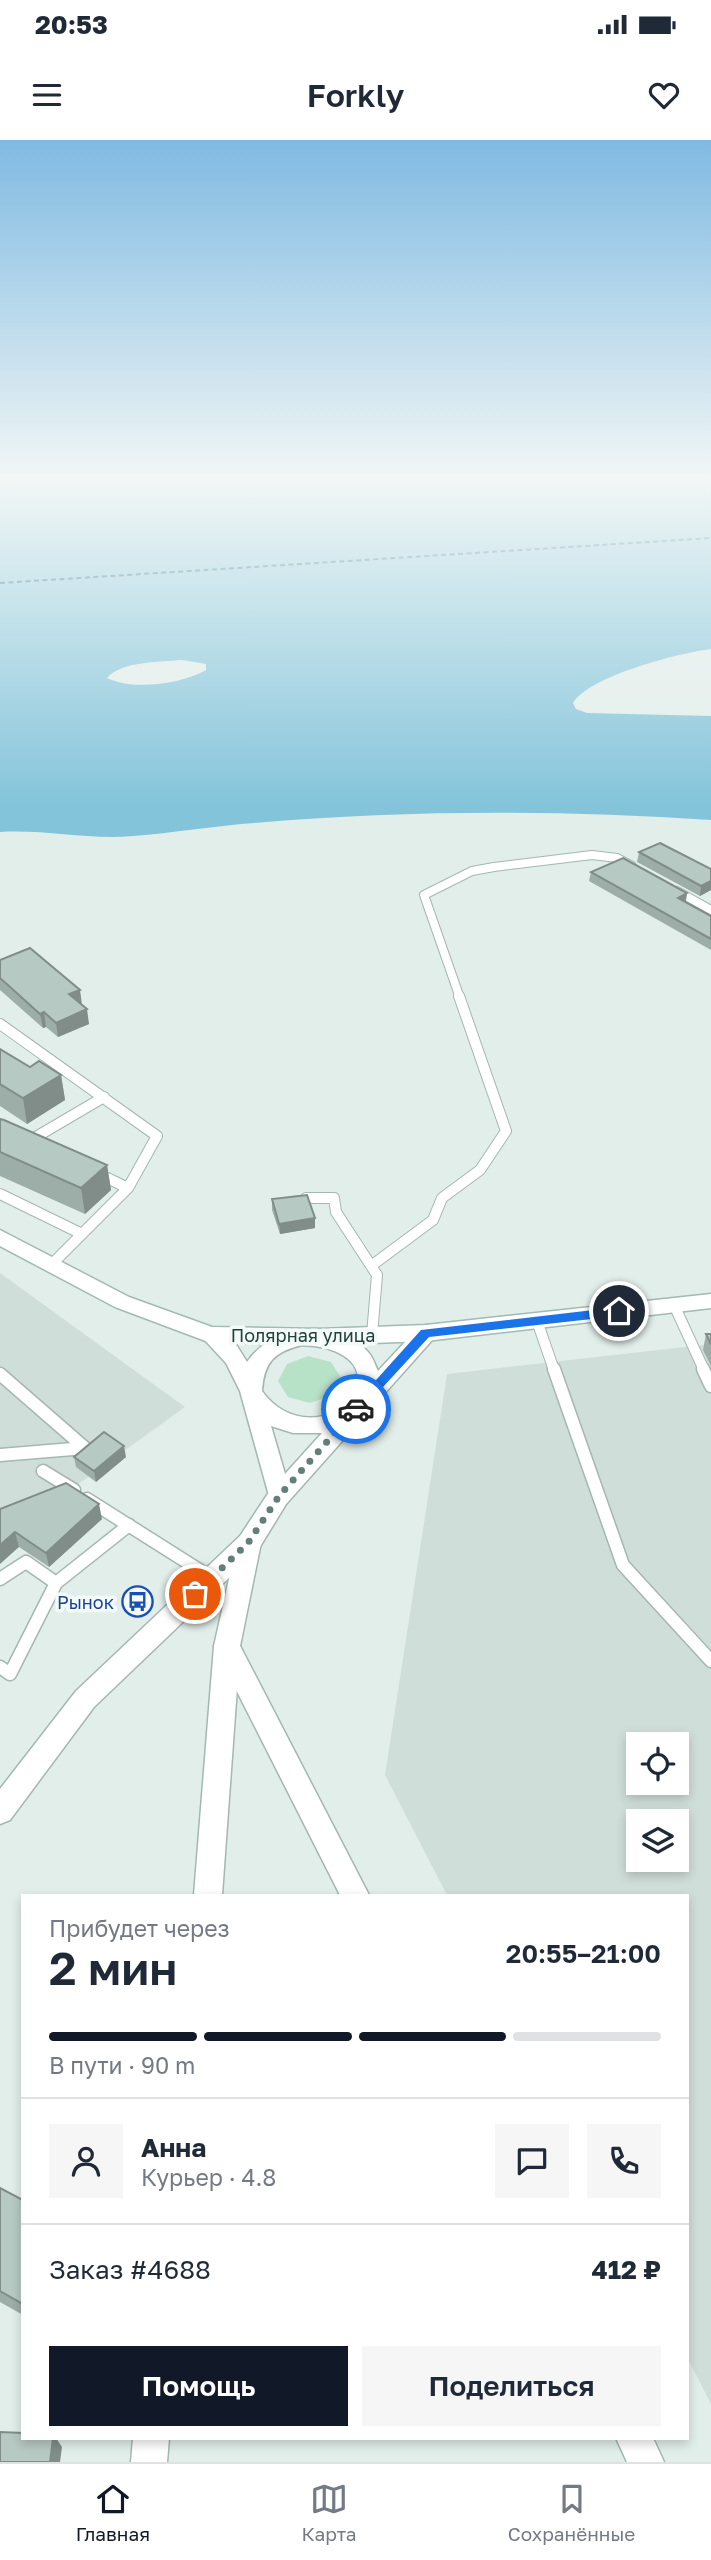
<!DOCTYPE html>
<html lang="ru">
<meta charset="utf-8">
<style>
:root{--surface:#fff;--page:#f6f6f7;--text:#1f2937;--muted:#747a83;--line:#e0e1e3;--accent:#111827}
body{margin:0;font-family:"Golos Text",sans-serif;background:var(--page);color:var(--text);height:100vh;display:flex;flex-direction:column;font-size:26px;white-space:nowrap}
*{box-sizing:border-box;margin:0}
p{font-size:23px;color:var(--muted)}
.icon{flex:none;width:38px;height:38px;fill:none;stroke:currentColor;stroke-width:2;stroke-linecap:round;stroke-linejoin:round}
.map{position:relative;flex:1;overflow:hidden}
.drawer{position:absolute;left:21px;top:1754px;width:668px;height:546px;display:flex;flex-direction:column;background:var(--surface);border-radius:0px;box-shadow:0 4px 10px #0003}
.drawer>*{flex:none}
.buttons{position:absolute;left:626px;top:1592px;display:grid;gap:14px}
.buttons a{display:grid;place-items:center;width:63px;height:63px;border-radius:0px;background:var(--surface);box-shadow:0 4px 10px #0003;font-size:35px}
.pin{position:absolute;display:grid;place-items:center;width:60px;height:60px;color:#fff;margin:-30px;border:4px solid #fff;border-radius:50%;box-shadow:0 2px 7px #0007}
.courier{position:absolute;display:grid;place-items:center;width:70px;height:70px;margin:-35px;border:5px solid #1a73e8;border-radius:50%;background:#fff;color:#222;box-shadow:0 2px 9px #0007}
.summary em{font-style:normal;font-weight:600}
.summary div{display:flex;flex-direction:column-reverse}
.summary{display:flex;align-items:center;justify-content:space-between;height:119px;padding:0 28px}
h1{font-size:46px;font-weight:600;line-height:52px}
.bar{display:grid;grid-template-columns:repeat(4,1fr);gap:10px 7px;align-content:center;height:84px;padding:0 28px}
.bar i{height:9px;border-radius:5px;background:var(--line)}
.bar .selected{background:var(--accent)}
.bar p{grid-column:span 4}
.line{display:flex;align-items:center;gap:18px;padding:0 28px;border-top:2px solid var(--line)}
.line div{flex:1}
.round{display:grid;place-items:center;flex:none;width:74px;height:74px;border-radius:0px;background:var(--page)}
.primary-button{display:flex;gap:14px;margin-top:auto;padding:14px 28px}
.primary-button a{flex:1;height:80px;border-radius:0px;background:var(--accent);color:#fff;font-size:28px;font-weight:600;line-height:80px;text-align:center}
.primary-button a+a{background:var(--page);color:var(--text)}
.status{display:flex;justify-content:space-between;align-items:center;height:49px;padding:0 35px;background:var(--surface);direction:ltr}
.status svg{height:19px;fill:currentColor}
header{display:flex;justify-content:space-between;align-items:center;height:91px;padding:0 28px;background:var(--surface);font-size:32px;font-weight:600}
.dock{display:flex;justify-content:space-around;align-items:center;height:98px;border-top:2px solid var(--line);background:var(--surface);font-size:19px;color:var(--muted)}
.dock a{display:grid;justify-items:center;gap:4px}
.dock .selected{color:var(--accent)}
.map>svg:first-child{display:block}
.built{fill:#d0ded9;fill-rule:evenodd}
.green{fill:#b8e2c8}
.water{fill:#84c4da;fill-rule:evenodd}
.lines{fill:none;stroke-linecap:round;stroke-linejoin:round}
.ferry{stroke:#126786;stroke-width:2;stroke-dasharray:5 3.5;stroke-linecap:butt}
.service-far2-casing{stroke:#a4b7b2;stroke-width:10}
.service-far1-casing{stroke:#a4b7b2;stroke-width:12}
.service-casing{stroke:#a4b7b2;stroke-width:15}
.minor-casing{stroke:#a4b7b2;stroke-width:3}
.tertiary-casing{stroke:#a4b7b2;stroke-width:3}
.secondary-casing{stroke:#9fbbb4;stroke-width:3}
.service-far2{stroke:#fff;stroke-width:8}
.service-far1{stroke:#fff;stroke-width:10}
.service{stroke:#fff;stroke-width:12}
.minor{fill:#fff;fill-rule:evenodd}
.tertiary{fill:#fff;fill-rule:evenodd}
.secondary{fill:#fff;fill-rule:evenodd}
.wall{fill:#9dada8}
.shaded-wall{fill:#808d88}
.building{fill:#b7c9c3;stroke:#808d88;stroke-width:2}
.route{fill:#1a73e8}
.done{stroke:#647e79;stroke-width:7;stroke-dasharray:0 12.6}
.labels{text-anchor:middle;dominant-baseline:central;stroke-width:7;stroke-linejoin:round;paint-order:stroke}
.street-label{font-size:18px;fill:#20423c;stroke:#f3faf7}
.transit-label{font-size:18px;fill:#164399;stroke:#f3faf7;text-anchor:end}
</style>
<div class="status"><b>20:53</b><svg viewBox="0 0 49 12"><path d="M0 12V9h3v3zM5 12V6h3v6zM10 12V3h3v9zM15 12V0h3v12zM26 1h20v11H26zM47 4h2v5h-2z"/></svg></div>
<header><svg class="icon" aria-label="menu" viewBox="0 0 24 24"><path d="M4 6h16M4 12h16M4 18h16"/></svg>Forkly<svg class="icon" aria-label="heart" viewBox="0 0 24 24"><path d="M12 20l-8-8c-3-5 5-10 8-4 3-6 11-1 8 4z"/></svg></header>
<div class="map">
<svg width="711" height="2322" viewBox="0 0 711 2322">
<rect width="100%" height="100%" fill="#e2eeea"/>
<!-- built -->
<path class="built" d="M0,1133L185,1267L59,1358L0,1370Z
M711,1204V2264L688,2219V1755H447L385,1635L447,1234ZM639,1605H677V1643H639ZM639,1682H677V1720H639Z"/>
<!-- green -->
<path class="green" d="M308,1216L331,1222L341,1238L333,1255L310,1263L288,1257L278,1241L287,1224Z"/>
<!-- water -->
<path class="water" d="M53,341H711V509C679,513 589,536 573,563L576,569L587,573L711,576V680C559,670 406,670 254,683C213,686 173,693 133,696C88,700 44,689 0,692V346ZM182,520L206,524V530C182,544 133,551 107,538C121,521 161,522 182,520Z"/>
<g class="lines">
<!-- ferry -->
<path class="ferry" d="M0,443L711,398"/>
<defs>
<path id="service-far2" d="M677,751L711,770
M460,858L424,755L472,731L494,727L592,715L617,718L632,726"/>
<path id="service-far1" d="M0,884L157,996L128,1048L51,1125
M0,996L29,1001L104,957
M99,1034L128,1048
M0,1054L82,1094
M306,1058H334L336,1072L377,1135L372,1195
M371,1126L433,1080L442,1058L480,1030L506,991L459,856
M674,1165L704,1230
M537,1181L554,1230"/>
<path id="service" d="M554,1229L623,1425L711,1521
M703,1229L711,1246
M0,1234L85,1308L0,1315
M43,1331L74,1350
M87,1359L212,1438
M0,1439L26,1422L56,1443
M0,1527L10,1534L56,1443L129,1385"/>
<path id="minor" d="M279,1347L287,1349L291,1356L258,1410L94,1567L10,1680L0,1684V1649L76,1551L240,1396L271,1349Z
M227,1495L236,1498L369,1755H340L214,1506L218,1498Z
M616,2298H653L664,2322H627Z"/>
<path id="tertiary" d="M426,1185L434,1188L437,1193L434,1198L287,1363L279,1365L271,1363L240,1251L226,1223L200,1195L203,1190H219L237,1206L247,1222C271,1186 338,1175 368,1212C373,1217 375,1225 378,1231L418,1188ZM302,1205C330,1206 368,1217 356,1253C331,1287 286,1285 262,1251C264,1222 274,1212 302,1205ZM271,1286L293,1293H322L285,1334Z
M249,1393L258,1396L261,1403L240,1506L222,1755H194L214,1506L237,1403L240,1396Z
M133,2298H169L167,2322H131Z"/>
<path id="secondary" d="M0,1090L129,1157L212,1187L319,1189L426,1185L711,1154V1168L426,1201L319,1205L211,1203L115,1167L0,1106Z"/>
</defs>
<!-- service-far2 casing -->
<use href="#service-far2" class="service-far2-casing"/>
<!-- service-far1 casing -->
<use href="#service-far1" class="service-far1-casing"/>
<!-- service casing -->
<use href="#service" class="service-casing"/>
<!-- minor casing -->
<use href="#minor" class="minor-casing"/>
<!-- tertiary casing -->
<use href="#tertiary" class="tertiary-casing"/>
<!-- secondary casing -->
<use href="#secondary" class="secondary-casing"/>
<!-- service-far2 -->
<use href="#service-far2" class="service-far2"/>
<!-- service-far1 -->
<use href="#service-far1" class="service-far1"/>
<!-- service -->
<use href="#service" class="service"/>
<!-- minor -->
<use href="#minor" class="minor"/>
<!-- tertiary -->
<use href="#tertiary" class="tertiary"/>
<!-- secondary -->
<use href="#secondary" class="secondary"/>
</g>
<!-- wall -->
<path class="wall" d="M639,712L711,729V750L700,756L637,722Z
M591,732L687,753L686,762L711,776V810L589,741Z
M0,820L82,865L89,884L58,897L46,887L43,888L0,850Z
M0,909L30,927L61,935L65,960L27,984L0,966Z
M0,979L107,1025L111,1050L85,1074L0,1036Z
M272,1059L315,1088L280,1094L272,1070Z
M706,1194H711V1226L703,1210Z
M74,1317H126L96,1342L76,1327Z
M0,1369L102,1379L49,1427L19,1407Z
M0,2048L23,2060V2175L0,2162Z"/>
<!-- shaded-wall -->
<path class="shaded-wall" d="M711,741V750L700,756L701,746Z
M687,753L685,763L678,758Z
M80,850L82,865L69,854Z
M87,869L89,884L58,897L56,883Z
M44,872L46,887L43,888L40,874Z
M61,935L65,960L27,984L23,958Z
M107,1025L111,1050L85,1074L81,1048Z
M315,1078V1088L280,1094L279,1084Z
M124,1306L126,1317L96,1342L94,1331Z
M99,1364L102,1379L49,1427L46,1413Z
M15,1392L19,1407L0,1424V1405Z
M53,2298H56L62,2307L60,2322H50Z"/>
<!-- building -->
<path class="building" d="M660,703L711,729V741L701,746L639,712Z
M623,718L687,753L678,758L711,776V799L591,732Z
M30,808L80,850L69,854L87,869L56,883L44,872L40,874L0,838V820Z
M0,909L30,927L39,921L61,935L23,958L0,944Z
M0,979L4,980L107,1025L81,1048L0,1012Z
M307,1055L315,1078L279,1084L272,1059Z
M706,1194H711V1204Z
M104,1292L124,1306L94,1331L74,1317Z
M66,1343L99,1364L46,1413L15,1392L0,1405V1369Z
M0,2048L23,2060V2164L0,2151Z
M0,2292L23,2293V2298H53L50,2322H0Z"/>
<!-- sky -->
<linearGradient id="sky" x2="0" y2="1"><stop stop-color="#80bae2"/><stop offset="0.51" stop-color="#f2f7f6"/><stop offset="1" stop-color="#f2f7f6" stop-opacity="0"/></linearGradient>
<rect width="711" height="666" fill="url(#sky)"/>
<!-- route -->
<path class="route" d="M619,1167L625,1171L619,1176L429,1197L360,1272L356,1273L350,1269L421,1190Z"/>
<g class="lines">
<!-- done -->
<path class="done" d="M195,1454L248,1403L279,1356L356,1269"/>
</g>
<!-- icons -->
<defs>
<symbol id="bus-ring" viewBox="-11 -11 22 22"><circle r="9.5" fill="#f3faf7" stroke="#1a4fb4" stroke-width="1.5"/><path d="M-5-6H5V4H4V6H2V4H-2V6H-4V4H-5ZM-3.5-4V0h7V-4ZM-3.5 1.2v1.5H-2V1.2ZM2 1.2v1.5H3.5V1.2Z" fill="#1a4fb4"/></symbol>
</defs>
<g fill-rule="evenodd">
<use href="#bus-ring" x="120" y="1444" width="35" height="35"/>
</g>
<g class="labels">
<!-- street labels -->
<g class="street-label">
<text x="303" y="1195">Полярная улица</text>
</g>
<!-- transit labels -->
<g class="transit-label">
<text x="114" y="1462">Рынок</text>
</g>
</g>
</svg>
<div class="buttons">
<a><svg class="icon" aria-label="locate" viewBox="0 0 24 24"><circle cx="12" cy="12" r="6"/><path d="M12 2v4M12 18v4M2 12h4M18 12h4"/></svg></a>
<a><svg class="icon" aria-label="layers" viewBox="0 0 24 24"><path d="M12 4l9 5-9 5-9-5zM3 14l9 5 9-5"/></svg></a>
</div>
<div class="pin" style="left:195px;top:1454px;background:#ea580c"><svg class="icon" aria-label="bag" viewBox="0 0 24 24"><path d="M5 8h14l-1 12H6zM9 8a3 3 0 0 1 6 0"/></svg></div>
<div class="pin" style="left:619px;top:1171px;background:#1f2937"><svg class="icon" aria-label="home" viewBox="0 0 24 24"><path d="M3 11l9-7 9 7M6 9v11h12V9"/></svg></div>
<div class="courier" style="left:356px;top:1269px"><svg class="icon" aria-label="car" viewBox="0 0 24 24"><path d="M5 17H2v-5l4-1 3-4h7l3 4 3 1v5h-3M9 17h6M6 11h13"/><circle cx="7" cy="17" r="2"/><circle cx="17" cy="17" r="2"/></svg></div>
<section class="drawer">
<div class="summary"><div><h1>2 мин</h1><p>Прибудет через</p></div><em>20:55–21:00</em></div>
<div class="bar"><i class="selected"></i><i class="selected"></i><i class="selected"></i><i></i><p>В пути · 90 m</p></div>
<div class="line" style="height:126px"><a class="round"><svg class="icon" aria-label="person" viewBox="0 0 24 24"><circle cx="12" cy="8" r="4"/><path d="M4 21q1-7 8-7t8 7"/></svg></a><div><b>Анна</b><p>Курьер · 4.8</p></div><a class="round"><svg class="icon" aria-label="chat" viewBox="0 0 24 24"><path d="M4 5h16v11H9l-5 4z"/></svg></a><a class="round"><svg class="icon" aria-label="phone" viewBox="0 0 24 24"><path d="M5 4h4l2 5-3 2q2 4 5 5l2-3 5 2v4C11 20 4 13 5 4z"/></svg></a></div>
<div class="line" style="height:91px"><div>Заказ #4688</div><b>412 ₽</b></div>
<div class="primary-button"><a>Помощь</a><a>Поделиться</a></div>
</section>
</div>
<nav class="dock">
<a class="selected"><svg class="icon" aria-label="home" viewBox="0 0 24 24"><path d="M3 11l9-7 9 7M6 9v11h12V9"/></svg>Главная</a>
<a><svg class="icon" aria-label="map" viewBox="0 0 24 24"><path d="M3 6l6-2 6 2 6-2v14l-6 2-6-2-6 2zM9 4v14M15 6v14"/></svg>Карта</a>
<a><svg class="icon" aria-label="saved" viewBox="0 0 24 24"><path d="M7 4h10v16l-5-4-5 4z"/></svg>Сохранённые</a>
</nav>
